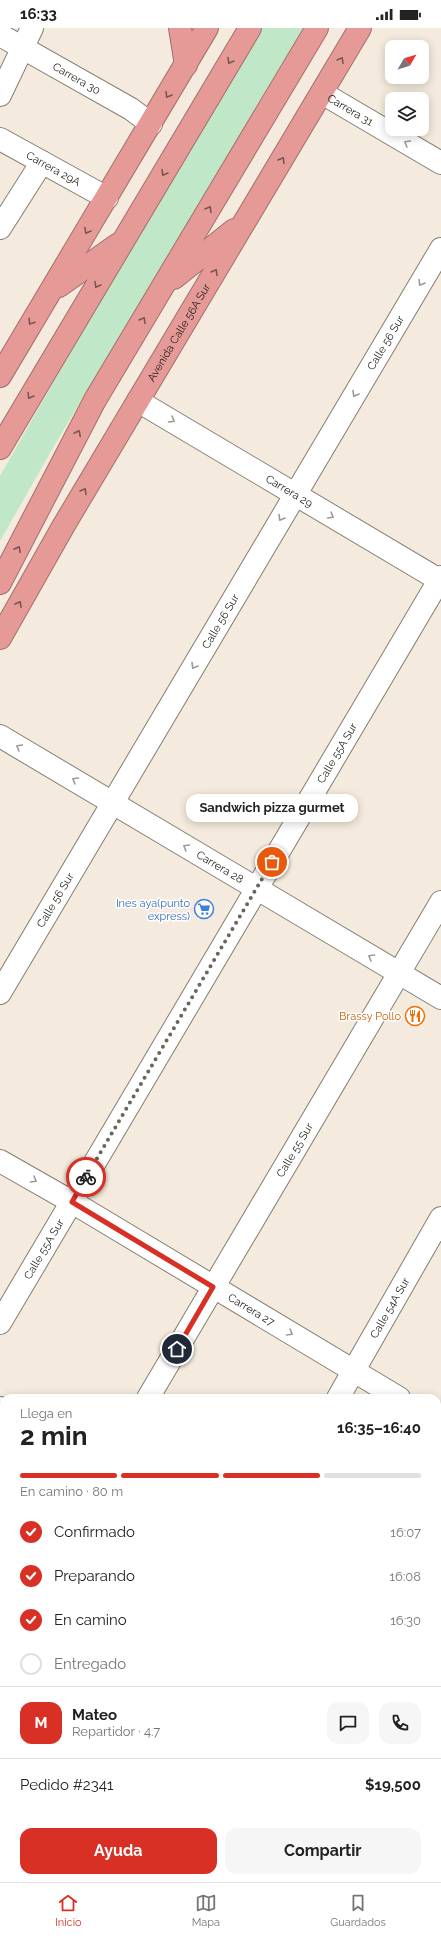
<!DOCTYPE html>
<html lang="es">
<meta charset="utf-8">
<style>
:root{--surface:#fff;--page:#f6f6f6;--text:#222;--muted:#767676;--line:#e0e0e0;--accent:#d93025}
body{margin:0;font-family:Raleway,sans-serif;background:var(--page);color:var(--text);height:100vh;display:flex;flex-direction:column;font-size:15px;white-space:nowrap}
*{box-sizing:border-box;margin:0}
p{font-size:13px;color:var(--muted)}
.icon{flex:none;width:22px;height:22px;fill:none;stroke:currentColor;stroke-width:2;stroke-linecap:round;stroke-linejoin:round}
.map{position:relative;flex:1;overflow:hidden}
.side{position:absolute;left:0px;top:1366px;width:441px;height:488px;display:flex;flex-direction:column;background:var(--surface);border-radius:12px 12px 0 0;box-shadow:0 2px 10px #0003}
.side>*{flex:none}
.needle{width:26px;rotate:52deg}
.fabs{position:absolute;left:385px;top:12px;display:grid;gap:8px}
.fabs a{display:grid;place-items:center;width:44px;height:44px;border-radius:8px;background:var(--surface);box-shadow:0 2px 10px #0003;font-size:20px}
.pin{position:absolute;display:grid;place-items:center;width:34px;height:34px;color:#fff;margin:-17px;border:2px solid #fff;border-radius:50%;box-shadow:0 1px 4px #0007}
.courier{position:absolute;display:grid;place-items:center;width:40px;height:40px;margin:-20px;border:3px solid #d93025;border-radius:50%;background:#fff;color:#222;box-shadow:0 1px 5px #0007}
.bubble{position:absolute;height:28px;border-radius:12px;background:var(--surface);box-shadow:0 2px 10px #0003;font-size:13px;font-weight:700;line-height:28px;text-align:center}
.head em{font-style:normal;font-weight:700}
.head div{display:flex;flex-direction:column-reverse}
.head{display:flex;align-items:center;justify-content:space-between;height:68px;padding:0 20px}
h1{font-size:26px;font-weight:700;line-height:30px}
.bar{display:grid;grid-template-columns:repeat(4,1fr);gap:6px 4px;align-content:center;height:48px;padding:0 20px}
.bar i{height:5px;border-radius:3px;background:var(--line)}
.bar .selected{background:var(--accent)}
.bar p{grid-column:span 4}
.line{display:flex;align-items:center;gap:10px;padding:0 20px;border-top:1px solid var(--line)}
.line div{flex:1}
.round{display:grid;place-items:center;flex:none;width:42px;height:42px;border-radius:12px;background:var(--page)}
ol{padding:0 20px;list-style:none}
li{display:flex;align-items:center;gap:12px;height:44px}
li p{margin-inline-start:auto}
li .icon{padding:4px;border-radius:50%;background:var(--accent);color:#fff;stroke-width:4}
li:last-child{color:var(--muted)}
li i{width:22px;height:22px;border:2px solid var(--line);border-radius:50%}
.primary-button{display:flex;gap:8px;margin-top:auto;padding:8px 20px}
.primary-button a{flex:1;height:46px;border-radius:12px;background:var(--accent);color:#fff;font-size:16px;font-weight:700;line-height:46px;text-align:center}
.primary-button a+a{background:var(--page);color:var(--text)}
.status{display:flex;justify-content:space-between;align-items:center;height:28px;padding:0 20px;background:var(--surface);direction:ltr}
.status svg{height:11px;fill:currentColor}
.dock{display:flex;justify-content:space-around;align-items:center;height:56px;border-top:1px solid var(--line);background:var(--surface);font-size:11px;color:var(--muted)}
.dock a{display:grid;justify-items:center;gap:2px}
.dock .selected{color:var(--accent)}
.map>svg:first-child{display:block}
.green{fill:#c0e7c7}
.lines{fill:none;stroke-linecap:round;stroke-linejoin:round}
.minor-casing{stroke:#867e72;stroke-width:24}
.highway-casing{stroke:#a16f6c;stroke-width:24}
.minor{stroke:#fff;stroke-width:22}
.highway{stroke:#e69a98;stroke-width:22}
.oneway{stroke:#7a5652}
.oneway2{stroke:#9b9a98}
.done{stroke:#6b655e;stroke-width:4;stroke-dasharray:0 7.2}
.route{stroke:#d93025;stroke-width:5}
.labels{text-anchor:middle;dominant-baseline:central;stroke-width:3;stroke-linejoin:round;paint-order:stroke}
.street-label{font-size:11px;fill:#211e19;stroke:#fff}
.shop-label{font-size:11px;fill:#366cbe;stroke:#fff;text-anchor:end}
.food-label{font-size:11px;fill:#c56008;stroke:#fff;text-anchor:end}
</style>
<div class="status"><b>16:33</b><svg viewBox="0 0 49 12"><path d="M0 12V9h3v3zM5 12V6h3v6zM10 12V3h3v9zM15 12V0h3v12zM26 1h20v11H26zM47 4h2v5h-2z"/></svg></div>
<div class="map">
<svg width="441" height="1854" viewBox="0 0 441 1854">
<rect width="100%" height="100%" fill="#f4eadd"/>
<!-- green -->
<path class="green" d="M262,0H303L54,418L0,513V448L125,229Z"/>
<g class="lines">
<defs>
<g id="minor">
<path id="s1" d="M0,7L131,81L151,96"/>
<path id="s2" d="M322,65L441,135"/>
<path d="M0,67L32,0"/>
<path id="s3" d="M0,111L107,170"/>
<path d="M0,200L42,134"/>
<path id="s4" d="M138,373L441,553"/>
<path id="s5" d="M0,708L441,970"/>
<path id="s6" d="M0,965L441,221"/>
<path id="s7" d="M0,1133L72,1174L399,1370"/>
<path id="s8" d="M0,1295L441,549"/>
<path id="s9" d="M148,1370L441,874"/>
<path id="s10" d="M338,1370L441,1190"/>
<path d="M0,1380L4,1382"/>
<path d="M437,1392L441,1395"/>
<path d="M437,1534L441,1527"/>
<path d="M437,1614L441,1616"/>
<path d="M0,1630L4,1623"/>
</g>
<g id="highway">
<path d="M180,0L186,37"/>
<path d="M174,250L234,202"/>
<path d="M59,258L117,217"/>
<path d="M0,348L207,0"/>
<path d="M0,420L250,0"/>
<path d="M0,555L95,372L317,0"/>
<path id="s11" d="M0,610L64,497L360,0"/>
</g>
</defs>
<!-- minor casing -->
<use href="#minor" class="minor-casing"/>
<!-- highway casing -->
<use href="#highway" class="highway-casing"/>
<!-- minor -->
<use href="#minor" class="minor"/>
<!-- highway -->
<use href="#highway" class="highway"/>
</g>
<!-- one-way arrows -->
<defs><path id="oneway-chevron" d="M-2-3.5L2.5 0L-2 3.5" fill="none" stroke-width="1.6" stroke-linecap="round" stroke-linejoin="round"/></defs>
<g class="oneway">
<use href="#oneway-chevron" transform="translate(341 32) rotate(-60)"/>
<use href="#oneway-chevron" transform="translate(230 33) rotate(121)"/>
<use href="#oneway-chevron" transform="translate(168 67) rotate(121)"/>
<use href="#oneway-chevron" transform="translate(282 132) rotate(-59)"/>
<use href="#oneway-chevron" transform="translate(164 145) rotate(121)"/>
<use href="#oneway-chevron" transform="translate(209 181) rotate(-59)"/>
<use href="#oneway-chevron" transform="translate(87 203) rotate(120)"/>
<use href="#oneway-chevron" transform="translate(215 244) rotate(-59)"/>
<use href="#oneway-chevron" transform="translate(97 257) rotate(121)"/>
<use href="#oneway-chevron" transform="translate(143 292) rotate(-59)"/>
<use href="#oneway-chevron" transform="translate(31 294) rotate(123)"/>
<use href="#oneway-chevron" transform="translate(30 368) rotate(121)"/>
<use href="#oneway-chevron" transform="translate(78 405) rotate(-63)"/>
<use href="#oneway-chevron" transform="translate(84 463) rotate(-59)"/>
<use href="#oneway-chevron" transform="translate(18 521) rotate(-63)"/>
<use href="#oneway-chevron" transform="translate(19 576) rotate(-61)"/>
</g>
<g class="oneway2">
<use href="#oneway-chevron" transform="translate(407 115) rotate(-149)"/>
<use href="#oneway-chevron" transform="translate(421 255) rotate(121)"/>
<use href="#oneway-chevron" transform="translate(355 366) rotate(121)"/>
<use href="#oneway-chevron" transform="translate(172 392) rotate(31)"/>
<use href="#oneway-chevron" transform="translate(331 488) rotate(31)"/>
<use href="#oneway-chevron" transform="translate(281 490) rotate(121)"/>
<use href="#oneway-chevron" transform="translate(194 638) rotate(121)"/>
<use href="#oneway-chevron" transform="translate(19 719) rotate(-149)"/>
<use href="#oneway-chevron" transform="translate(75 752) rotate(-149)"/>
<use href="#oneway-chevron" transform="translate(186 819) rotate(-149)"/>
<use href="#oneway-chevron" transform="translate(371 929) rotate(-149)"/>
<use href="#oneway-chevron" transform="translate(34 1152) rotate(30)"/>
<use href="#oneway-chevron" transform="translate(290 1305) rotate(31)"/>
</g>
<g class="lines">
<!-- done -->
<path class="done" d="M86,1149L272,834"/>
<!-- route -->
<path class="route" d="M86,1149L72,1174L213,1259L177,1321"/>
</g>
<!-- icons -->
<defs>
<symbol id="supermarket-ring" viewBox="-11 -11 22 22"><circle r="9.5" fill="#fff" stroke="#3f7fe0" stroke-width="1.5"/><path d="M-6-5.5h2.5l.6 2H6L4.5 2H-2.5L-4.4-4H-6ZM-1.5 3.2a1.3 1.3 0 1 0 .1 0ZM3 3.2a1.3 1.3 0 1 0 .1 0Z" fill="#3f7fe0"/></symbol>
<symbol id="restaurant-ring" viewBox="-11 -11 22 22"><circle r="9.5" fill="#fff" stroke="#e8710a" stroke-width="1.5"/><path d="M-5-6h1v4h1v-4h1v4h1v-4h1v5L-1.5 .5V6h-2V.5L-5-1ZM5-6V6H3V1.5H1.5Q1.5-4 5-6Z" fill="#e8710a"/></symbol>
</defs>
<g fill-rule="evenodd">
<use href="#supermarket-ring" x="193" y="870" width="22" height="22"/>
<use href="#restaurant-ring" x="404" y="977" width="22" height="22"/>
</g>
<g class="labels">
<!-- street labels -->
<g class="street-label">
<text stroke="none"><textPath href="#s1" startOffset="88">Carrera 30</textPath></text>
<text stroke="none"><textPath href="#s2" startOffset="33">Carrera 31</textPath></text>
<text stroke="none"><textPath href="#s3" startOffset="61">Carrera 29A</textPath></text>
<text stroke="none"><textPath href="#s11" startOffset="354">Avenida Calle 56A Sur</textPath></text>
<text stroke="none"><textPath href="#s6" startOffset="756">Calle 56 Sur</textPath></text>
<text stroke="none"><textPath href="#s4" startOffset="176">Carrera 29</textPath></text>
<text stroke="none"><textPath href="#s6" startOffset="432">Calle 56 Sur</textPath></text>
<text stroke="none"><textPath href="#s8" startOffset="662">Calle 55A Sur</textPath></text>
<text stroke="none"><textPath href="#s5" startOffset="256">Carrera 28</textPath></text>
<text stroke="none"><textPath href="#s6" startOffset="108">Calle 56 Sur</textPath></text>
<text stroke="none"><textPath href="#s9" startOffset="288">Calle 55 Sur</textPath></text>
<text stroke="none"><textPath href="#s8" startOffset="86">Calle 55A Sur</textPath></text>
<text stroke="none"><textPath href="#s10" startOffset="104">Calle 54A Sur</textPath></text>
<text stroke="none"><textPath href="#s7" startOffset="292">Carrera 27</textPath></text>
</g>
<!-- shop labels -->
<g class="shop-label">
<text x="190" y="875">Ines aya(punto<tspan x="190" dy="13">express)</tspan></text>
</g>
<!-- food labels -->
<g class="food-label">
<text x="401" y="988">Brassy Pollo</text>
</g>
</g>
</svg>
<div class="fabs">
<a><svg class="needle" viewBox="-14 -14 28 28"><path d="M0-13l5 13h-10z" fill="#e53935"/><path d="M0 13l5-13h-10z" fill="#767676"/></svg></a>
<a><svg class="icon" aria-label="layers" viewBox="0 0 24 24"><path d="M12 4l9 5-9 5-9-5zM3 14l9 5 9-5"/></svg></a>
</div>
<div class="pin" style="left:272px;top:834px;background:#ea580c"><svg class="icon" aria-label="bag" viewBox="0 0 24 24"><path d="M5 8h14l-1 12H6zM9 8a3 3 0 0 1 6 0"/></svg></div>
<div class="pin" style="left:177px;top:1321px;background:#1f2937"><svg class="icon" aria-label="home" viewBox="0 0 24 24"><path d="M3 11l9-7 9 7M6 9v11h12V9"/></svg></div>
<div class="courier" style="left:86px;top:1149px"><svg class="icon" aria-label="bike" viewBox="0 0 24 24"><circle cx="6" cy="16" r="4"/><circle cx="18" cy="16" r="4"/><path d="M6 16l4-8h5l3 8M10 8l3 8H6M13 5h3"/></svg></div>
<div class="bubble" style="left:186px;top:766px;width:172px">Sandwich pizza gurmet</div>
<section class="side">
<div class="head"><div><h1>2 min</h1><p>Llega en</p></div><em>16:35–16:40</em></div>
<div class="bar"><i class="selected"></i><i class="selected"></i><i class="selected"></i><i></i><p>En camino · 80 m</p></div>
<ol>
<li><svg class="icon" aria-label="check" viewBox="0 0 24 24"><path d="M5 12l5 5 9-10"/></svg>Confirmado<p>16:07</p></li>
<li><svg class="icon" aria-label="check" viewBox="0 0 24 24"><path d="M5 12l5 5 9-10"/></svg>Preparando<p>16:08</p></li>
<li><svg class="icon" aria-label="check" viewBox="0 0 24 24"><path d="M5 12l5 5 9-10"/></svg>En camino<p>16:30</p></li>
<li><i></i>Entregado</li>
</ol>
<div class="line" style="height:72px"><b class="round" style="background:var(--accent);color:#fff">M</b><div><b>Mateo</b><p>Repartidor · 4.7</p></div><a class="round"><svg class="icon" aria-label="chat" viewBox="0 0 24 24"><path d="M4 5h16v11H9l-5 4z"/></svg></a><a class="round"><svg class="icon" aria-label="phone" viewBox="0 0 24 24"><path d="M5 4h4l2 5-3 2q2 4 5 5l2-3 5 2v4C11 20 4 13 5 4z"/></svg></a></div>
<div class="line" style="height:52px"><div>Pedido #2341</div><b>$19,500</b></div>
<div class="primary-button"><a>Ayuda</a><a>Compartir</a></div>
</section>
</div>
<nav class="dock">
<a class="selected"><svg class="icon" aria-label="home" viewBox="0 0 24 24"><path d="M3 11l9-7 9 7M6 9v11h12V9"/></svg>Inicio</a>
<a><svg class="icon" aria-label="map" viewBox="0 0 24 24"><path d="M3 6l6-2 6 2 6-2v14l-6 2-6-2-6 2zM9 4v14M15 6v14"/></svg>Mapa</a>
<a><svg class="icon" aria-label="saved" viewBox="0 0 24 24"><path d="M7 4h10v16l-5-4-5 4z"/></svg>Guardados</a>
</nav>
